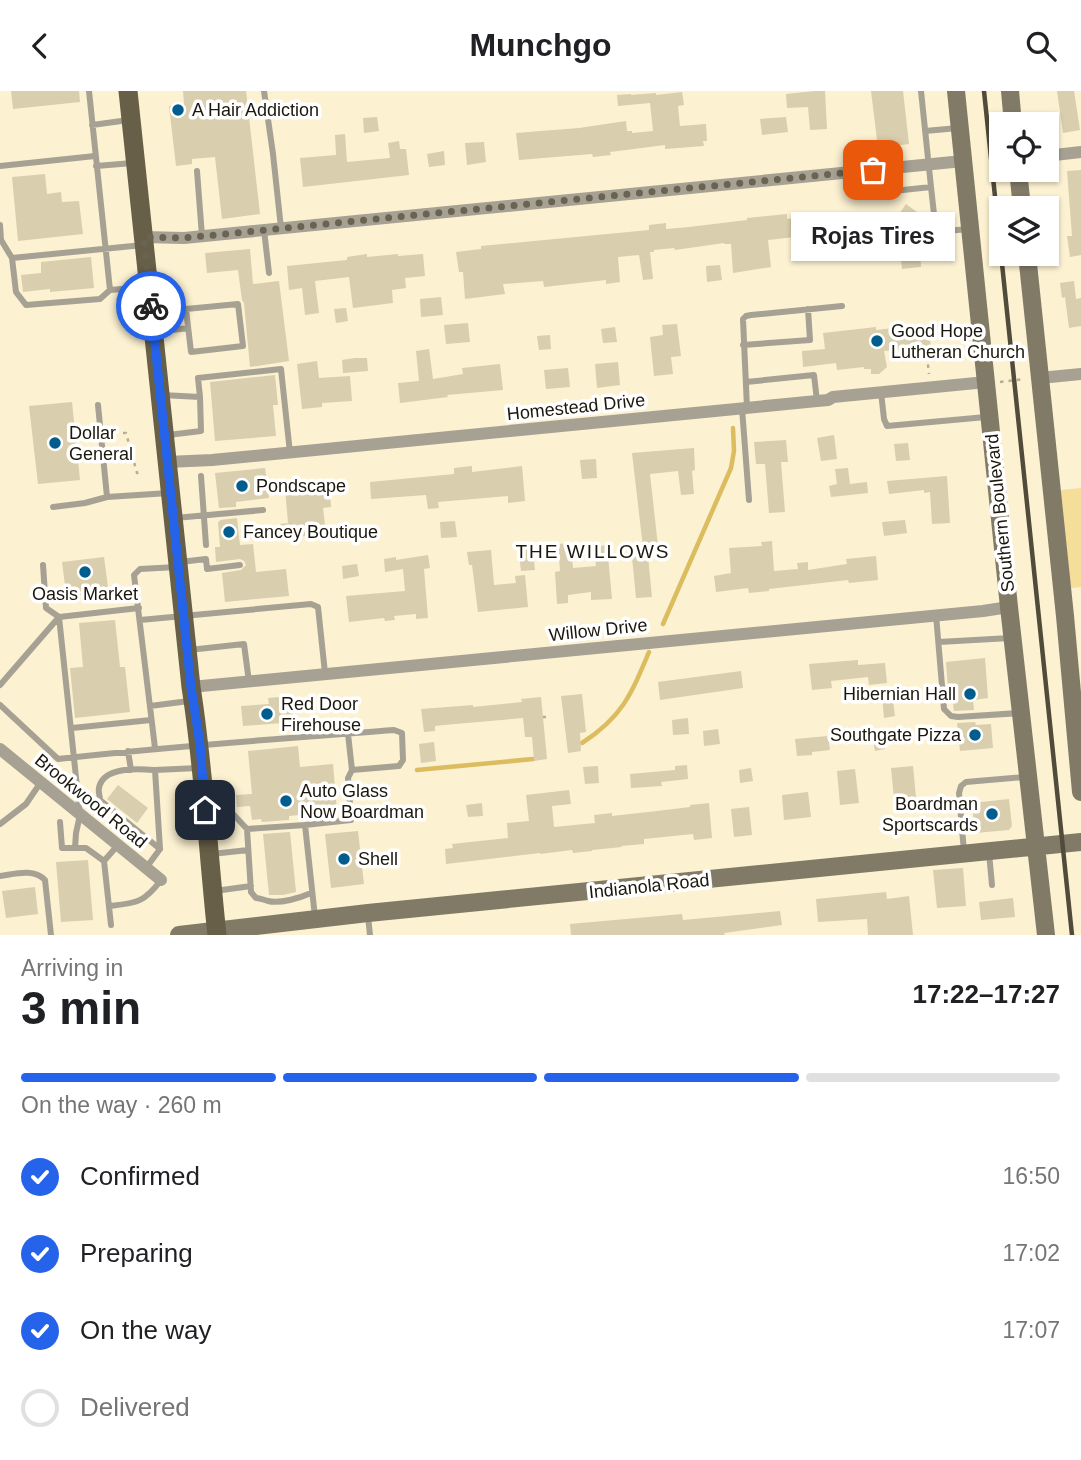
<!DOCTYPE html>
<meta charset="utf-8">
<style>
:root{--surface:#fff;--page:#f6f6f6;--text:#202124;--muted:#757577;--line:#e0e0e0;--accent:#2563eb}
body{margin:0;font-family:Arial,sans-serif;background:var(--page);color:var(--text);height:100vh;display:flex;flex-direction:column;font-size:26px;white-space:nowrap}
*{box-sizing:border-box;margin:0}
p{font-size:23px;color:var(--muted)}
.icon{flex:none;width:38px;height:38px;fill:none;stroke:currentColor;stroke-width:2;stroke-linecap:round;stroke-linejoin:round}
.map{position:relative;height:844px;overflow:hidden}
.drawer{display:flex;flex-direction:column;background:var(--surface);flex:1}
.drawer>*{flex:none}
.buttons{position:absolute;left:989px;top:21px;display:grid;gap:14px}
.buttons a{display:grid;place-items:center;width:70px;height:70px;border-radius:0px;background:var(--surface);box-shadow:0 2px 5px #0004;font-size:35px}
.pin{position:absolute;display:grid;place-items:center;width:60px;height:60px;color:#fff;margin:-30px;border-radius:14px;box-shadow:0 4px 10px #0006}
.courier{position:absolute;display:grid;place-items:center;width:70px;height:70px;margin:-35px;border:5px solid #2563eb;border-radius:50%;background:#fff;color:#222;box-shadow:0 2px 9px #0007}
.bubble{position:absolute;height:49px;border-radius:0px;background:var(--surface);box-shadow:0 2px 5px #0004;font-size:23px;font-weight:800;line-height:49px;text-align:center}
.headline em{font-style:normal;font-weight:800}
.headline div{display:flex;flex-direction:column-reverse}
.headline{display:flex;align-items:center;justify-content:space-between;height:119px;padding:0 21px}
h1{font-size:46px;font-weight:800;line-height:52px}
.bar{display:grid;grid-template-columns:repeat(4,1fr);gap:10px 7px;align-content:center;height:84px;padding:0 21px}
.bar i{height:9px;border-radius:5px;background:var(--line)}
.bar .current{background:var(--accent)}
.bar p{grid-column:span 4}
ol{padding:0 21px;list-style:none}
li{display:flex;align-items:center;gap:21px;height:77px}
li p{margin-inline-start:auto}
li .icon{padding:7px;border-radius:50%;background:var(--accent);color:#fff;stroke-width:4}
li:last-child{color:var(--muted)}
li i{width:38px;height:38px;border:4px solid var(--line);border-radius:50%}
header{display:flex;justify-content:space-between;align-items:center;height:91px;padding:0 21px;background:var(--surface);font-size:32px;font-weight:800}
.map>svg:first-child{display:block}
.green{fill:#f5de99}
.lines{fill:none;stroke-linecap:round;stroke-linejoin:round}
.stream{stroke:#dbbd60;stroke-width:4.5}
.building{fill:#d9ceae}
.path{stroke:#b7ae95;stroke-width:2.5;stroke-dasharray:3.5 5;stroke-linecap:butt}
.lane{stroke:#a6a193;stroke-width:6}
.street{stroke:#a6a193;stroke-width:12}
.secondary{stroke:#817a67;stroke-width:18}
.primary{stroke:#675f47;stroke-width:19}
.rail{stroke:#514b3b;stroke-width:4.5}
.done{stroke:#6a6351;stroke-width:7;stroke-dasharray:0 12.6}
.route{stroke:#2563eb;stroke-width:9}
.poi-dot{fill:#005d8e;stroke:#fff;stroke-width:2.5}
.labels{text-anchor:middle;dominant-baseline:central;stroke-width:7;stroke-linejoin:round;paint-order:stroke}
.poi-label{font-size:18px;fill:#1b170c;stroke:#fff;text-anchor:start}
.street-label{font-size:18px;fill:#1b170c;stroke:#fff}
.neighbourhood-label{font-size:19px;letter-spacing:2px;fill:#1b170c;stroke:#fff}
</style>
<header><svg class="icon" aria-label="back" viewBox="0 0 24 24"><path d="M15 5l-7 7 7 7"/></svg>Munchgo<svg class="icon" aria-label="search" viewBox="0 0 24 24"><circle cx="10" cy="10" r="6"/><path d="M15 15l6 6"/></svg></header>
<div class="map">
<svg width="1081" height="844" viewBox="0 0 1081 844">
<rect width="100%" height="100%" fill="#fcf1d1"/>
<!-- green -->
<path class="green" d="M1081,397V496L1062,498L1052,400Z"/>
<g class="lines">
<!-- stream -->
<path class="stream" d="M663,533L731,377L734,360L733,337
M582,652C622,626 631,604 649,561
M417,679L533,668"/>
</g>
<!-- building -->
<path class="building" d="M11,0H79L80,11L13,18Z
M183,0H246L260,123L222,128L215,66L192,68V73L176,75L169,15L184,13Z
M815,0H825L827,38L810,39L808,16L787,17L786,3Z
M871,0H903L909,53L878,57Z
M1057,0H1074L1080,39L1063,42Z
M682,1L684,14L678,15L680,35L706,33L707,50H703L704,55L665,58V54L610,61L611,64L593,66L592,63L519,69L516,42L579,37L626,30L627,40H632V42L653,40L650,12L618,15L617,4L631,3V4L656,2V4Z
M377,26L379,40L364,42L363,27Z
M786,26L788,41L762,44L760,28Z
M345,43L347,71L390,67L388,52L399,50L400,58H406L409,84L303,96L300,67L336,64L335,44Z
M484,51L486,71L467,74L465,52Z
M444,60L445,74L429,76L427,63Z
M1081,79V164L1070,166L1067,145H1072L1067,80Z
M45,83L47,103L61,101L62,111L79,110L83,143L18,150L12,86Z
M906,113L928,129L916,144L895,129Z
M787,123V128L826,124L829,152L845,150L846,165L825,167V163L796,165L795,146L768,149L771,176L733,182L731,153H724V152L675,159L674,157L654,159V161H650L653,188L643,189L639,164L618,166L620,191L606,193V189L544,196L543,190L503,193L505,203L465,208L463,181H459L456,161L481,158V155L649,139V134L666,132V138L689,136L747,129V127Z
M920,157L921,176L902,178L900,159Z
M250,158L253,193L279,190L289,270L250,276L244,212L242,209L238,179L207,182L205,162Z
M367,163V166L398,163V165L423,163L425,185L405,187L406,197L392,199L393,212L353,217L349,186L315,190L319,222L305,224L302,197L289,199L287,175L347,169V166Z
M91,166L94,197L50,201V198L23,201L21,184L41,182V171Z
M720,174L722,189L707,191L706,175Z
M1074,190L1076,208L1081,207V235L1069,237L1065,206L1062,207L1060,192Z
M441,206L443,224L421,226L420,208Z
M346,217L348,230L336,232L334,218Z
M468,232L470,251L446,253L444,234Z
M677,233L681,265L671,266L673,283L654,285L650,246L663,244L662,234Z
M928,233L931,256L884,260L887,276L879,283H871V278H864V276L837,279L836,272L803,276L802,260L825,258L823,242L876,236V239Z
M615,236L617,251L603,252L601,238Z
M550,244L551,258L539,259L537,245Z
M429,258L433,288L463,283L462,277L500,273L503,299L447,304L448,306L400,312L398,292L419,290L416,260Z
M355,267H367L368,280L343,282L342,269Z
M317,270L319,287L350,285L352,310L322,312V316L302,318L297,273Z
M618,271L620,294L597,297L595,273Z
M568,277L570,296L546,298L544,279Z
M275,284L278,314H273L276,345L215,350L210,291Z
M72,311L80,389L38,393L29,315Z
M834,344L837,368L821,370L817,347Z
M786,349L788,371H781L785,421L769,422L765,373H756L754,351Z
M908,352L910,369L896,370L894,353Z
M694,357L695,379L692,380L694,403L681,404L678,380L650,383L659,464L644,465L632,362Z
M596,368L597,387L582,388L580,369Z
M472,375V381L522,375L525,410L508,412V405L438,411L439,417L428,418L426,404L371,408L370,391L454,383V377Z
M265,377L269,407L236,411V416L219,417L215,382Z
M848,377L850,393L867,391L868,402L831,406L829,395L837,393L835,378Z
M947,385L950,432L932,433L930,401L924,402V399L889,403L887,390Z
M296,396L297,398L302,397L303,402L330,400L331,416L323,417L326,442L282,448L280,433L288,432L285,397Z
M237,427L240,454L253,453L256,481L286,478L289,505L225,511L222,482L241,479L246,474L244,470L240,468L216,471L215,456H220L218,431L220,430V429Z
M905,429L907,442L884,445L882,431Z
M455,430L457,446L441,447L440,431Z
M772,450L774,480L798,478L797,472L808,471V479L847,473L846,468L876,465L878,489L849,492L848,489L769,498V500L749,502L748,497L716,501L714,485L731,482L729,457L762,455L761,451Z
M532,452L535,479L521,480L518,454Z
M571,452L573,477L596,475L593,456L607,454L612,508L591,509V501L568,504V512L557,513L555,481L560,480L558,453Z
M491,459L494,494L516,492L515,485L525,484L528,516L478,521L472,474H469L467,461Z
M428,464L430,477L424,478L428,527L416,528V523L394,525L395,529L385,530L384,527L349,531L346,505L405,500L403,478L385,481L384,468L396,466V469Z
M648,465L652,506L636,507L632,466Z
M104,466L109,504L67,510L62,471Z
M357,473L359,485L343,488L342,475Z
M115,529L120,576H125L130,621L75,627L70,577L83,576L79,532Z
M985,567L988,607L973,609L974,619L954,620L951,598H948L946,571Z
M858,569V574L885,572L887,592L869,594L868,586L831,590L832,597L812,599L809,573Z
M741,580L743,597L660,609L658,591Z
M892,602L895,625L884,627L882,603Z
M582,603L586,641L580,642L581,660L568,662L561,605Z
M279,606L280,610L292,609L294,631L243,635L241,615L269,613L268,607Z
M541,606L547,668L534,670L532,646H525L523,627L444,634L435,635V640L424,641L421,618L473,614V616L522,611L521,608Z
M688,627L689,643L673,644L672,629Z
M975,631L976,634L991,633L993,657L960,660L957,632Z
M718,638L720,653L704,655L703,640Z
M883,643L885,658L875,660L872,645Z
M828,645L830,659L812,661V664L797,665L795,648Z
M434,651L436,670L421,672L419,653Z
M298,655L300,676L333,673L337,720L289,725V729L262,731L261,728L252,729L250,715L237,716L236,704L252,703L248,660Z
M687,674L688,688L661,691L662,695L631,697L630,683L675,679V675Z
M598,675L599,692L585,693L583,676Z
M913,675L916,706L894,708L891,677Z
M751,677L753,690L740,692L739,679Z
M855,678L859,712L840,714L837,680Z
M118,694L148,717L137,732L107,708Z
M569,699L571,713L552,715L554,736L595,732L594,724L612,722V725L657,720L690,716V714L709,712L712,747L694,749L693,743L644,748V753L621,755L622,756L592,759V760L573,762L572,759L540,763V762L446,773L445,758L453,757L452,753L508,747L507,732L529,730L526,704Z
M808,701L811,726L784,729L782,704Z
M1009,708L1012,735L1009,739L975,742L972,712Z
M482,712L483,725L468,726L466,714Z
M749,716L752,744L734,746L731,718Z
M358,740L364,793L331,797L325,743Z
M290,741L296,801L283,804H269L263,743Z
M88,769L93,829L61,831L56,771Z
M963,777L966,815L937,817L933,779Z
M35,796L38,823L6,827L2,800Z
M886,801L887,808L909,805L913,844H868L867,828L818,831L816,808Z
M1013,807L1015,826L981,829L979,811Z
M780,820L782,834L724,842L725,844H571L570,833L682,823L683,829Z"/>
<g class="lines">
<!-- path -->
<path class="path" d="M927,265L929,283
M1000,291L1025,288
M123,342H126L137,382L141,381
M543,626H546"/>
<!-- lane -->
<path class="lane" d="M89,0L110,199L146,196
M264,0L273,63L281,137
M921,0L931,96
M92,34L129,29
M925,40L958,37
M0,75L95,65
M96,75L133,72
M873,79L875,102L931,96L936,141L968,138
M197,80L202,145
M0,134L1,149L12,167L16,201L26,214L100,208L110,199
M264,139L269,182
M12,167L143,154
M238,213L243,255L191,261L186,218Z
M156,241L188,237
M743,254L810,249L808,218
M746,291L814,284L817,310
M881,301L884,328L887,335L986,326
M162,304L200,306L201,340L168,344
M200,306L198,287L281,278L290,362
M98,314L107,406L169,402
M742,317L749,409
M747,317L743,228L746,225L751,224L842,215
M201,385L206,454
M53,416L85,412L107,406
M175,427L263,419
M180,471L206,468L207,478L240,474
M43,474L46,517L59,526L139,517
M936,524L944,618L951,625L958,626L1020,622
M59,526L80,724L76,742L75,757
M140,529L311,513L318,516L325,582
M939,551L1010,547
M189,559L244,553L249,591
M0,594L59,526
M0,614L58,668C170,655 282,648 394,639L402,642L403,669L399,675L352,679L348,687L351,729L305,734L247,738L251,801L256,807C260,807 264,809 268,810C280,813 300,807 311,802
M150,615L189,610
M72,637L151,629
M348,643L352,679
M155,657L134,484L140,478L177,476
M128,660L131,679
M155,679C139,678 103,675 99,697C98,701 100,705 100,709L160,758
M207,720L233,723L247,738
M60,731L62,757H86L104,770
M0,733L26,713L41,691
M305,734L315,826
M964,761L959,702L961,695L966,691L1025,686
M989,762L992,794
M212,763L248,759
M146,777L160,758L155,679L198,677
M0,785C15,783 33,777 45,789L51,844
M215,800L251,795
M109,815C136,812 144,812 161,789
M368,825L370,844
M111,834L104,770L118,754"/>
<!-- street -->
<path class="street" d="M1046,65L1081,61
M144,146L184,147L963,70
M1040,287L1081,283
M167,371L212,369L817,310L828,309L833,306L986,291
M191,596L983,520L1009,516
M0,658L161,789"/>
<!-- secondary -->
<path class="secondary" d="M956,0L1009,516L1046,844
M1010,0L1013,33
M1018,79L1022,117
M1027,163L1065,525L1081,701
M179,844L368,822L1081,751"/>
<!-- primary -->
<path class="primary" d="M128,0L191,596C204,678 208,761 217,844"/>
<!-- rail -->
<path class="rail" d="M984,0L1072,844"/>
</g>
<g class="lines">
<!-- done -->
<path class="done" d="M151,215L144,146L184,147L873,79"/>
<!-- route -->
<path class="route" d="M151,215L191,596L200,653L205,719"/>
</g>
<!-- markers -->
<g class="poi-dot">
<circle cx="178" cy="19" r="7"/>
<circle cx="877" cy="250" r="7"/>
<circle cx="55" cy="352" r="7"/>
<circle cx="242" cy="395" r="7"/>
<circle cx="229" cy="441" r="7"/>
<circle cx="85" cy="481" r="7"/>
<circle cx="970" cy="603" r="7"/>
<circle cx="267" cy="623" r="7"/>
<circle cx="975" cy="644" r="7"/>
<circle cx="286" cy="710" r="7"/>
<circle cx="992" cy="723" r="7"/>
<circle cx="344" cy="768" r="7"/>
</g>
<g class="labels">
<!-- poi labels -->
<g class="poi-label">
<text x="192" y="19">A Hair Addiction</text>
<text x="891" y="240">Good Hope<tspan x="891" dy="21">Lutheran Church</tspan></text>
<text x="69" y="342">Dollar<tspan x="69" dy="21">General</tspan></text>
<text x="256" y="395">Pondscape</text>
<text x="243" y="441">Fancey Boutique</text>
<text x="85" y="503" text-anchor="middle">Oasis Market</text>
<text x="956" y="603" text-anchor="end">Hibernian Hall</text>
<text x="281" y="613">Red Door<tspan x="281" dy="21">Firehouse</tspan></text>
<text x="961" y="644" text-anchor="end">Southgate Pizza</text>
<text x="300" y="700">Auto Glass<tspan x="300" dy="21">Now Boardman</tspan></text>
<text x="978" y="713" text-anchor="end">Boardman<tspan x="978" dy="21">Sportscards</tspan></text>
<text x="358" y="768">Shell</text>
</g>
<!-- street labels -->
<g class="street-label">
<text transform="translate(576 316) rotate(-6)">Homestead Drive</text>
<text transform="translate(1000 422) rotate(-96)">Southern Boulevard</text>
<text transform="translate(598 539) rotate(-6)">Willow Drive</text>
<text transform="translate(91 710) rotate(39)">Brookwood Road</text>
<text transform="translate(649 795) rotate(-6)">Indianola Road</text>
</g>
<!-- neighbourhood labels -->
<g class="neighbourhood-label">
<text x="593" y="460">THE WILLOWS</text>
</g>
</g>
</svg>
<div class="buttons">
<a><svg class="icon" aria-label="locate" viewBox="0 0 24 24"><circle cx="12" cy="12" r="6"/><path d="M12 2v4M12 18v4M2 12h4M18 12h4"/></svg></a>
<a><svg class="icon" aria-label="layers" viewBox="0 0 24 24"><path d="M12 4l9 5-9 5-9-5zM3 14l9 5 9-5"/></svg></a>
</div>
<div class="pin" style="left:873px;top:79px;background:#ea580c"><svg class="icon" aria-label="bag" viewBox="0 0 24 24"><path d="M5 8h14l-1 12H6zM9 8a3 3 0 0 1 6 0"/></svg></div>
<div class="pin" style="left:205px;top:719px;background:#1f2937"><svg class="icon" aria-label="home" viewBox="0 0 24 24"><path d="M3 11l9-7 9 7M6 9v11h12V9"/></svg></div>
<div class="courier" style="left:151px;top:215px"><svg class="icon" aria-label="bike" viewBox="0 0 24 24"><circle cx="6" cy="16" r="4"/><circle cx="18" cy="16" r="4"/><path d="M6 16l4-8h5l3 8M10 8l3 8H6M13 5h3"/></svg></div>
<div class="bubble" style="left:791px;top:121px;width:164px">Rojas Tires</div>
</div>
<section class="drawer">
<div class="headline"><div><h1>3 min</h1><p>Arriving in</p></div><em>17:22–17:27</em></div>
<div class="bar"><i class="current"></i><i class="current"></i><i class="current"></i><i></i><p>On the way · 260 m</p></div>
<ol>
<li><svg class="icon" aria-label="check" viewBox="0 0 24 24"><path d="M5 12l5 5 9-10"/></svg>Confirmed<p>16:50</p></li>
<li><svg class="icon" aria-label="check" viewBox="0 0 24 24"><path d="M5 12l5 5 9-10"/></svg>Preparing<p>17:02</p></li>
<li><svg class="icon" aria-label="check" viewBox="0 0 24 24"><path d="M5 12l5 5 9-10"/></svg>On the way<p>17:07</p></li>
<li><i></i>Delivered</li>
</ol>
</section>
